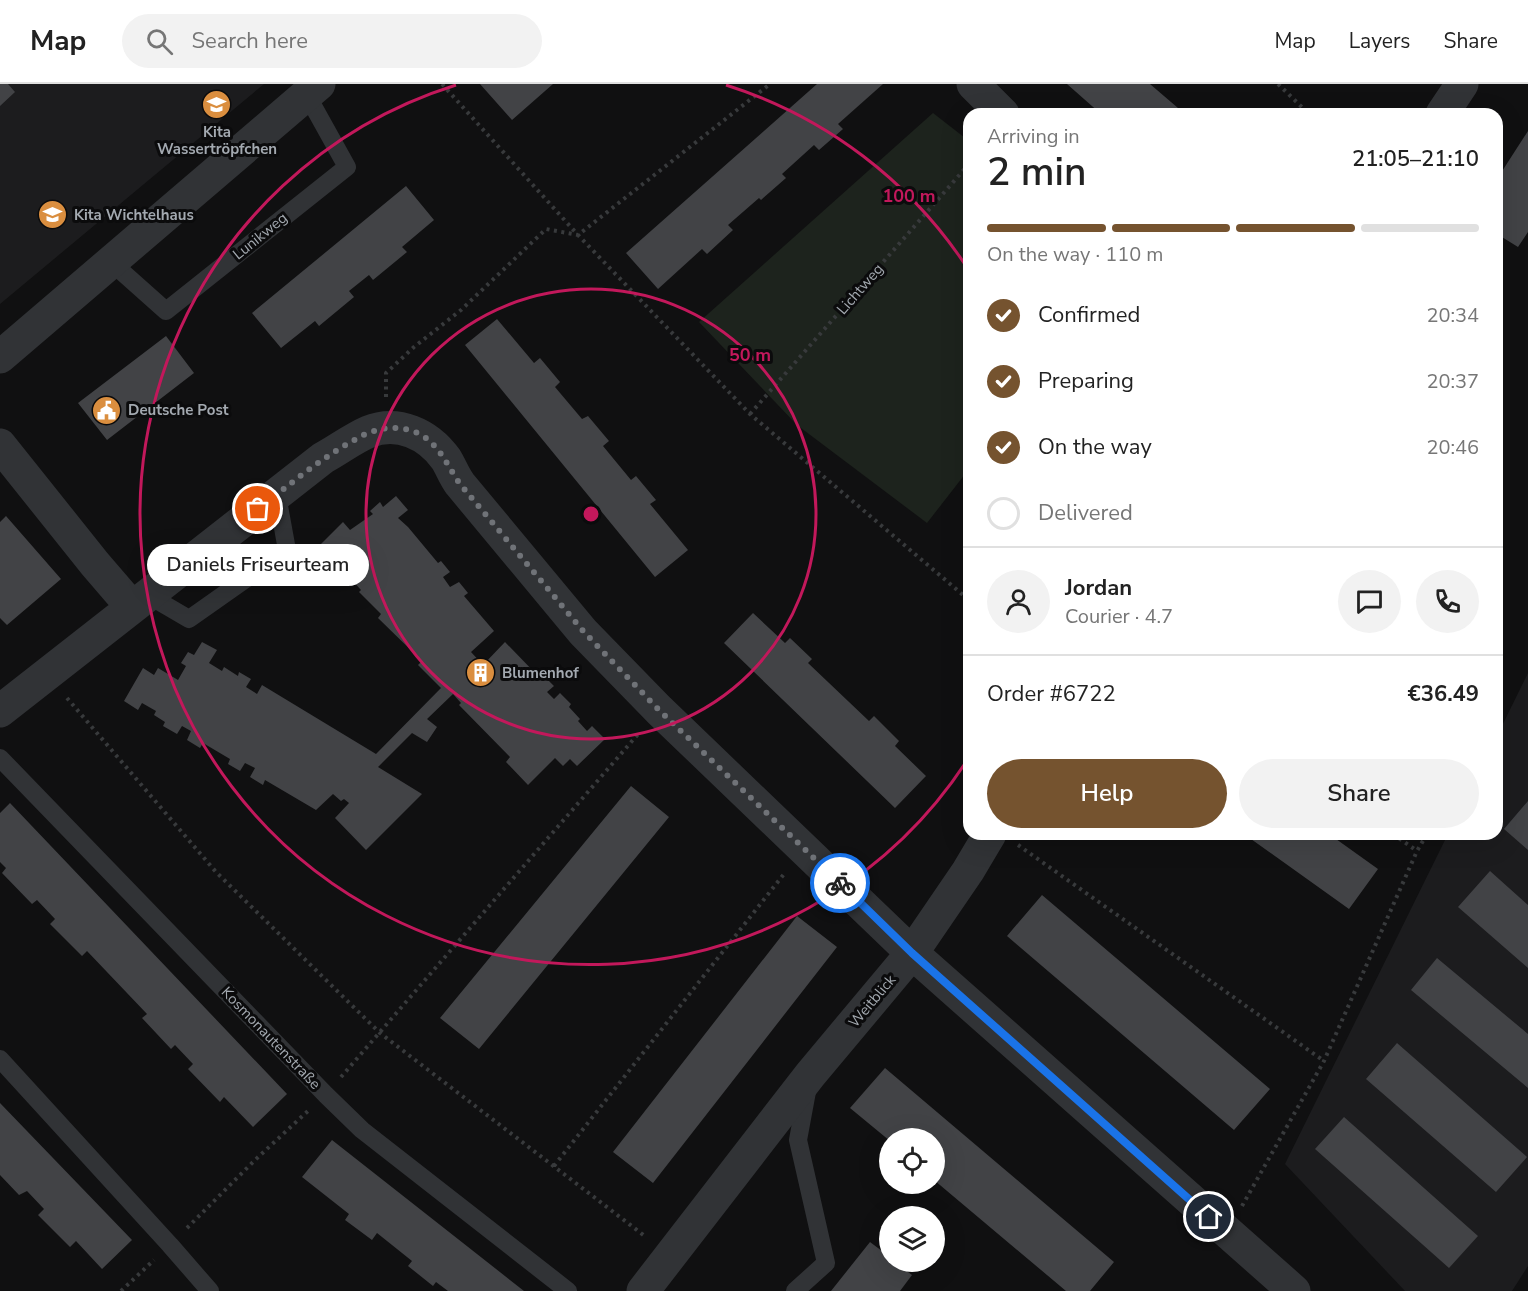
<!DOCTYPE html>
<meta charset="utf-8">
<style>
:root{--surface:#fff;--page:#f2f2f2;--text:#222;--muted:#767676;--line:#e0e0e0;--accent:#75532f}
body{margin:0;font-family:"Nunito Sans",sans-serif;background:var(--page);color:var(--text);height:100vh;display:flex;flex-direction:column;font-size:22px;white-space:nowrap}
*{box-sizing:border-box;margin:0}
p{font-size:20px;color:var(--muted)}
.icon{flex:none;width:33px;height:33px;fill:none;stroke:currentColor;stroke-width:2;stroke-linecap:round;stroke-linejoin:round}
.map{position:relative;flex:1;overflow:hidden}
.panel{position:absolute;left:963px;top:24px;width:540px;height:732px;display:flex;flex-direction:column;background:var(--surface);border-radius:18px;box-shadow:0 6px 24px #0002}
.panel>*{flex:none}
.controls{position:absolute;left:879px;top:1044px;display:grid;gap:12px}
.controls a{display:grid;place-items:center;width:66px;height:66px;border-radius:50%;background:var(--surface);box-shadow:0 6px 24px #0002;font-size:30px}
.pin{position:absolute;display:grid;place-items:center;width:51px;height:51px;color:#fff;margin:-26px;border:3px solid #fff;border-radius:50%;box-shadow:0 2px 6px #0007}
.courier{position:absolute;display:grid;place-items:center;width:60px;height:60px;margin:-30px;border:4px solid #1a73e8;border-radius:50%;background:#fff;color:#222;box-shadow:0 2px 8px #0007}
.bubble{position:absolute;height:42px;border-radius:21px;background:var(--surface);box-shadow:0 6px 24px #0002;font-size:20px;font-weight:600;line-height:42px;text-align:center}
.summary em{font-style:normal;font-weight:600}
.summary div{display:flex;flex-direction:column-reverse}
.summary{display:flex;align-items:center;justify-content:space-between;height:102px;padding:0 24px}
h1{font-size:39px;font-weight:600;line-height:45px}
.bar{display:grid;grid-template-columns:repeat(4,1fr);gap:9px 6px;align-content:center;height:72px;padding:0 24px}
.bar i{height:8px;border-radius:4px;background:var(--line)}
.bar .on{background:var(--accent)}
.bar p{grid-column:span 4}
.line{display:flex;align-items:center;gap:15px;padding:0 24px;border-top:2px solid var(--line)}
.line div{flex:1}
.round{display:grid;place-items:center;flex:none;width:63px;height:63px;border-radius:32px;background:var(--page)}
ol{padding:0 24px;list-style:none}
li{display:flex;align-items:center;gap:18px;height:66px}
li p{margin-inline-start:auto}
li .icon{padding:6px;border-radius:50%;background:var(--accent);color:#fff;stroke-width:4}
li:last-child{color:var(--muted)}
li i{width:33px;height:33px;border:3px solid var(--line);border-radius:50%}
.primary-button{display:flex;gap:12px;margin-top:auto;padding:12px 24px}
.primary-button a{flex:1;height:69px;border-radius:36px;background:var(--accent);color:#fff;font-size:24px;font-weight:600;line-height:69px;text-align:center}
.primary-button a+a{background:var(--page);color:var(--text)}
header{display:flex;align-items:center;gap:36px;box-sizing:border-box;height:84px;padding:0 30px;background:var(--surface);border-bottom:2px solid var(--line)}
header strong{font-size:28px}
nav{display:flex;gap:33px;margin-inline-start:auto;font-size:21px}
.search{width:420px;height:54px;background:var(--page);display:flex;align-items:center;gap:15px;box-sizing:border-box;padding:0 21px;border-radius:33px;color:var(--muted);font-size:22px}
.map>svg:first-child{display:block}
.built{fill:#1c1c1e}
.green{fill:#1d231d}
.building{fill:#424346}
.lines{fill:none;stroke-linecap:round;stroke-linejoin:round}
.path{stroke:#383a3c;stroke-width:4;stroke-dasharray:3 4.5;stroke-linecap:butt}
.service{stroke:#313336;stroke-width:18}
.minor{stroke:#313336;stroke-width:33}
.done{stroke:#707378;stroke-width:6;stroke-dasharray:0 10.8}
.route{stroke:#1a73e8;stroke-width:8}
.ring{fill:none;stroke:#c2185b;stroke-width:3}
.labels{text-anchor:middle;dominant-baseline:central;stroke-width:6;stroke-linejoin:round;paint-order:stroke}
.poi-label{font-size:15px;font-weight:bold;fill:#a3a9b0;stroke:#0b0b0c;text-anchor:start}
.street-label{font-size:15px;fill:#a3a9b0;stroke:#0b0b0c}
.centre{fill:#c2185b;stroke:#0b0b0c;stroke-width:3}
.ring-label{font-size:18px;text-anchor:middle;font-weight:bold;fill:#c2185b;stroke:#0b0b0c;stroke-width:6;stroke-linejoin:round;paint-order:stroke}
</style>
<header>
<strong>Map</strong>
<div class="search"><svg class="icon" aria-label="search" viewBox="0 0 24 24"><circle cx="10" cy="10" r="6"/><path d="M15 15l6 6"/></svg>Search here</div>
<nav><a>Map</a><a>Layers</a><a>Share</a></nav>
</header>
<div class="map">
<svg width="1528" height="1207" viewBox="0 0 1528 1207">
<rect width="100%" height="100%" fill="#101011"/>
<!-- built -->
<path class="built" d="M0,0H264L0,220Z
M1528,589V1182L1512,1207H1405L1285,1080L1448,750H1497V652Z"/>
<!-- green -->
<path class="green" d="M933,29L969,57V385L927,439L797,341L699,238Z"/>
<!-- building -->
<path class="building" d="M0,0H8L15,8L0,22Z
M480,0H553L512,36Z
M817,0H883L838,40L843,45L819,66L814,61L782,90L786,94L761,116L759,114L728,141L733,146L707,170L702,165L658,205L626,169Z
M1067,0H1150L1185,30H1101Z
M1528,47V148L1518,163L1497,150V95Z
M406,102L434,136L402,163L407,168L373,196L369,191L349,207L354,213L319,242L315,237L281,264L252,229Z
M497,235L534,279L540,274L560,298L555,303L582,335L588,332L609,357L603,362L631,396L636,392L656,416L650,420L688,466L655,493L465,261Z
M166,252L194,289L107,356L78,319Z
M396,412L408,426L398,434L408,443L438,479L441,477L450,488L443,493L450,503L459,498L468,509L464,512L494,547L471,568L483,581L505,558L539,593L542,590L554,602L547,608L554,615L560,609L571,620L569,623L580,635L578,637L587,647L592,642L605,655L577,682L570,675L563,682L555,674L528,701L506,678L510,673L459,621L461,619L453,610L427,635L437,643L427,658L412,649L378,683L422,710L366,766L335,734L349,719L344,715L341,717L333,710L316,726L265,696L263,701L250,693L255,684L245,679L240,687L228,680L230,675L203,659L200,664L187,656L191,647L182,642L177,650L163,642L165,638L154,631L156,627L142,619L138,626L124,617L143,584L154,591L158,584L178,596L186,582L181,579L188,568L194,571L202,558L217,566L209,579L222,587L224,583L238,592L239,588L251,595L246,603L257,610L262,601L376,670L441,604L418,581L422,577L378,534L381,530L359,508L361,506L332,474L328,478L315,466L343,438L350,446L373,430L370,427L380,418L383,423Z
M6,432L61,495L7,541L0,534V438Z
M753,529L785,559L790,554L812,575L808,579L869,637L874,632L899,657L895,662L926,692L895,724L724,559Z
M631,702L669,733L479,965L440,934Z
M1528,717V766L1504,745Z
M10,719L287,1010L253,1043L224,1013L220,1018L188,985L193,980L175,961L171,965L142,934L147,930L87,867L82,872L50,840L55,835L37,816L32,820L2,789L6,784L0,778V729Z
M1244,750H1329L1378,785L1349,825Z
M1490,787L1528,821V884L1458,823Z
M1042,811L1270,1005L1234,1046L1007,852Z
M797,832L837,863L653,1099L613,1068Z
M1437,874L1528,950V1004L1411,906Z
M1397,959L1527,1073L1496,1108L1366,995Z
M885,984L1114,1178L1090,1207H1066L934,1096V1054H890V1057L850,1024Z
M0,1019L132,1156L102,1185L76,1157L70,1163L38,1131L44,1125L27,1107L19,1111L0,1091Z
M1344,1033L1478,1152L1449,1184L1315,1065Z
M332,1056L477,1170L524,1207H448L436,1198L433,1202L408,1182L412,1177L377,1149L372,1156L345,1136L349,1130L302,1093Z
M870,1158L890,1173V1178H895L912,1191L900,1207H831Z"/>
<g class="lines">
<!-- path -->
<path class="path" d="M442,0L578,151L750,330L969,516
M1278,0L1309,30
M386,313V289L414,263L461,226L546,145L578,151L770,0
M750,330L969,80
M67,614L216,788L380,949L646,1153
M1393,750L1417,767
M1018,761L1324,977
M341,993L639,649
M554,1082L784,790
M1242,1122L1324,977L1417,767L1427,750
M187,1144L255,1076L309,1026
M121,1207L154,1176"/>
<!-- service -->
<path class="service" d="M111,178L166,227L347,83L307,11
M148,511L189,535L287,466L277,411
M0,674L326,1011L362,1046L568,1207
M0,975L170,1161L210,1207
M795,1207L826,1179L798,1056L808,1002"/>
<!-- minor -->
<path class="minor" d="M973,0L1003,30
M1442,30L1462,0
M0,273L319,0
M0,361L95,480L132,523
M0,627L323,374C338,366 352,355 368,348C398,336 428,350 446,375C451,383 454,392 460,400L583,548L659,626L912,869L1294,1207
M643,1207L810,991L912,869L968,787L990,750"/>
</g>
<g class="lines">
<!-- done -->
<path class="done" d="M258,425C288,402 316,378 349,359C357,355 365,349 374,347C390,342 408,343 423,352C441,364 448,383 460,400L584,548L659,626L840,799"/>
<!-- route -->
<path class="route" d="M840,799L912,869L1209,1133"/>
</g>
<!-- distance rings -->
<g class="ring">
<circle cx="591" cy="430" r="225"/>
<path d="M968 675A450 450 0 1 1 456 1M726 1A450 450 0 0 1 968 185"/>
</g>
<!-- icons -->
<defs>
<symbol id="school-disc" viewBox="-11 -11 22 22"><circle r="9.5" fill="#da8e3f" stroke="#0b0b0c"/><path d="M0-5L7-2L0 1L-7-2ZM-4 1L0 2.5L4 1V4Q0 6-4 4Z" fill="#fff"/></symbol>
<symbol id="civic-disc" viewBox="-11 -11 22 22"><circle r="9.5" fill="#da8e3f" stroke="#0b0b0c"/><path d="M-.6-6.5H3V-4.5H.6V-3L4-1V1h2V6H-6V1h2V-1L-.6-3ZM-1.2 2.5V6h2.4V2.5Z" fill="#fff"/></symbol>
<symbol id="building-disc" viewBox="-11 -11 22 22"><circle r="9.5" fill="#da8e3f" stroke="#0b0b0c"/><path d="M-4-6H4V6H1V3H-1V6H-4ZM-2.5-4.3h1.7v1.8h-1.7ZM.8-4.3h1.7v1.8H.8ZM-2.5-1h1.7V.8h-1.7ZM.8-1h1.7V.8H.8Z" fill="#fff"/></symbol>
</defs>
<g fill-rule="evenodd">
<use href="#school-disc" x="200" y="4" width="33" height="33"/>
<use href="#school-disc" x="36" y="114" width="33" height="33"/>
<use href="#civic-disc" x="90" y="310" width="33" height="33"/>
<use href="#building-disc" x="464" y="572" width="33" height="33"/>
</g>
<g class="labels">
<!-- poi labels -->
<g class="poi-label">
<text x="217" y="48" text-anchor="middle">Kita<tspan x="217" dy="17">Wassertröpfchen</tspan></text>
<text x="74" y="131">Kita Wichtelhaus</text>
<text x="128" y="326">Deutsche Post</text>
<text x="502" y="589">Blumenhof</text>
</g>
<!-- street labels -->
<g class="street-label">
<text transform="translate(260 152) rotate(-39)">Lunikweg</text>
<text transform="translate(860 205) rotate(-49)">Lichtweg</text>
<text transform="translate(872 917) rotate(-50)">Weitblick</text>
<text transform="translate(271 954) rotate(46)">Kosmonautenstraße</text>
</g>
</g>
<circle cx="591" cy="430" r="9" class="centre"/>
<g class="ring-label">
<text x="909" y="118">100 m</text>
<text x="750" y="277">50 m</text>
</g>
</svg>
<div class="controls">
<a><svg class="icon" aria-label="locate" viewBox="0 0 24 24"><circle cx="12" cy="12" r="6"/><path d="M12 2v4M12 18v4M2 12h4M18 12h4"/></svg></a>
<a><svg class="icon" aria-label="layers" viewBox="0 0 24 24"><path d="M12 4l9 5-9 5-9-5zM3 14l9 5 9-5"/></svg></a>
</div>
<div class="pin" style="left:258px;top:425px;background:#ea580c"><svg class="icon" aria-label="bag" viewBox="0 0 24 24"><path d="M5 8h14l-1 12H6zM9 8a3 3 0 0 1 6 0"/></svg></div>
<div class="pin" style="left:1209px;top:1133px;background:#1f2937"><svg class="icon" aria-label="home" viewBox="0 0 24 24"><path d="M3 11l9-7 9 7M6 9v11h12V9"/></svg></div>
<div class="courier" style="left:840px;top:799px"><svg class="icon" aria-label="bike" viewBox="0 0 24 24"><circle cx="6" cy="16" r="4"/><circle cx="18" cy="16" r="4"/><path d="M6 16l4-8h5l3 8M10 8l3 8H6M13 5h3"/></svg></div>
<div class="bubble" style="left:147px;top:460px;width:222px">Daniels Friseurteam</div>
<section class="panel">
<div class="summary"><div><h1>2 min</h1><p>Arriving in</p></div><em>21:05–21:10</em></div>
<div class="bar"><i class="on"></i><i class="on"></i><i class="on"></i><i></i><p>On the way · 110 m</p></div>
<ol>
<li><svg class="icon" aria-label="check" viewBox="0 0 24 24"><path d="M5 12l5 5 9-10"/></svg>Confirmed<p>20:34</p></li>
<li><svg class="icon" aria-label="check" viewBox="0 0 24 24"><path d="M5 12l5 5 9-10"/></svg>Preparing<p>20:37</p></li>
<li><svg class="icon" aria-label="check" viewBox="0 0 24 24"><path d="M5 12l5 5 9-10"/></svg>On the way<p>20:46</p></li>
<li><i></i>Delivered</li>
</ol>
<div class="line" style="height:108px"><a class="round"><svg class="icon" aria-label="person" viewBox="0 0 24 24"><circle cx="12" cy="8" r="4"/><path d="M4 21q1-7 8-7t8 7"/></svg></a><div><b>Jordan</b><p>Courier · 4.7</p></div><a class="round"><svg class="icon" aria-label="chat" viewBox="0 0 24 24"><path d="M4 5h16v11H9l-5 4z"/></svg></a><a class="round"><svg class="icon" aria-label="phone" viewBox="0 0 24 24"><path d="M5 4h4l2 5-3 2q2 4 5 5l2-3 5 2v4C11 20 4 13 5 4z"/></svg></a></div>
<div class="line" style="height:78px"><div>Order #6722</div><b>€36.49</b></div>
<div class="primary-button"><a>Help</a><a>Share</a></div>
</section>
</div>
